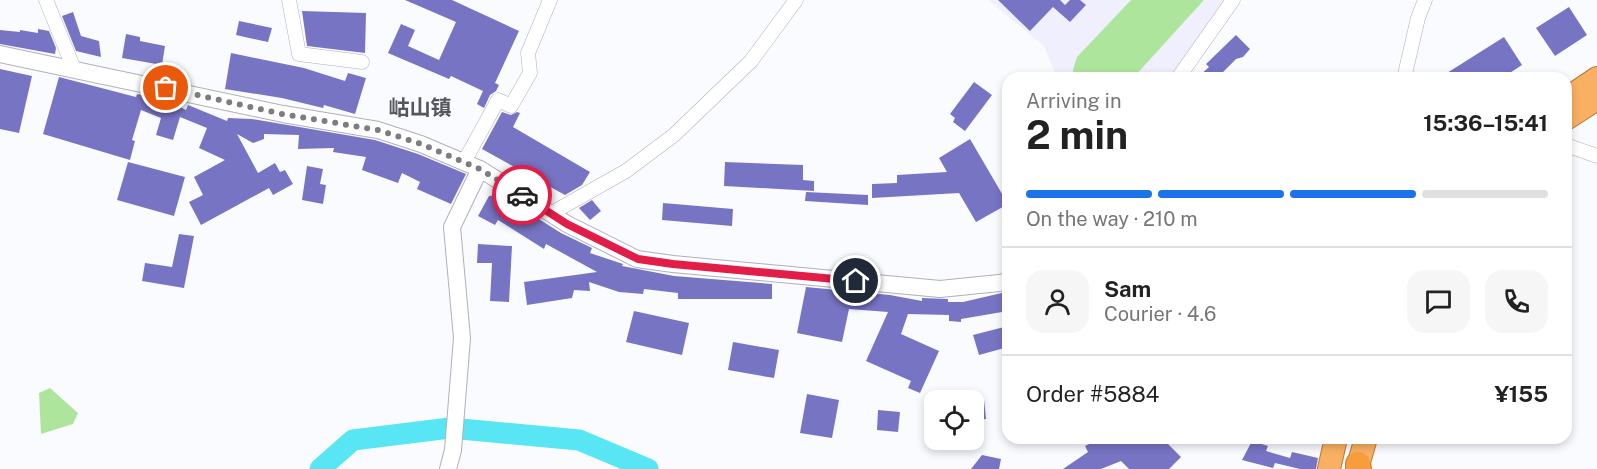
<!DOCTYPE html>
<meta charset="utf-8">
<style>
:root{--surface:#fff;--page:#f6f6f6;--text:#222;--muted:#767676;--line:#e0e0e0;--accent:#1a73e8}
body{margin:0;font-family:"Public Sans","Noto Sans SC",sans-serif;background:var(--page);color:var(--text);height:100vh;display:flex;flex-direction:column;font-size:22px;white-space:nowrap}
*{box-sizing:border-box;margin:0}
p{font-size:20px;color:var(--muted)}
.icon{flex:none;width:33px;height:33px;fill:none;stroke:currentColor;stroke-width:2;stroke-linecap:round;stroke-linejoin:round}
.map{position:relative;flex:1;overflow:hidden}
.sheet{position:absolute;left:1002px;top:72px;width:570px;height:372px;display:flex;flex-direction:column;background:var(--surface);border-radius:18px;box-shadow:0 3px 9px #0003}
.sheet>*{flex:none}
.controls{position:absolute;left:924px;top:390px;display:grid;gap:12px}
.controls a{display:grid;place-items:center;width:60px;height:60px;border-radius:12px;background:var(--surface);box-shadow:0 3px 9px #0003;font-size:30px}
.pin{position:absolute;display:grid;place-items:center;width:51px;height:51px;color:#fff;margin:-26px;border:3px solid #fff;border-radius:50%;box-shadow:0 2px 6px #0007}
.courier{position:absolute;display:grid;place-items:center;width:60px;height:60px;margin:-30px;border:4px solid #e11d48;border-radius:50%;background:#fff;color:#222;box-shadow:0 2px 8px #0007}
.summary em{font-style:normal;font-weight:700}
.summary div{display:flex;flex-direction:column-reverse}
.summary{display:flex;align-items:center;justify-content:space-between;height:102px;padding:0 24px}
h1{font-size:39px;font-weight:700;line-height:45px}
.bar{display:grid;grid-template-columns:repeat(4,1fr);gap:9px 6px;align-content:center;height:72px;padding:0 24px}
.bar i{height:8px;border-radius:4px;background:var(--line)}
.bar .selected{background:var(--accent)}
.bar p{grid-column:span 4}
.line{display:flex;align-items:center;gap:15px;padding:0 24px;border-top:2px solid var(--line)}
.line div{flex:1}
.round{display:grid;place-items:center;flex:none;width:63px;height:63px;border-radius:18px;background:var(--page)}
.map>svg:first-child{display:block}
.built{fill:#efeffd}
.green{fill:#aee59c}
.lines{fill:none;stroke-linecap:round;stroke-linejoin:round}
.river{stroke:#58e5f4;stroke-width:21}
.building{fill:#7874c4}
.minor-casing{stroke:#afb0b9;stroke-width:15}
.tertiary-casing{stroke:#afb0b9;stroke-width:18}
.trunk-casing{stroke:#b57a3c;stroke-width:24}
.motorway-casing{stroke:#b57a3c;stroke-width:26}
.minor{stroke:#fff;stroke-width:14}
.tertiary{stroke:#fff;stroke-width:16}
.trunk{stroke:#fab063;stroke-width:22}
.motorway{stroke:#f89d3c;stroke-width:24}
.done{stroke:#7d7d81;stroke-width:6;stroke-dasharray:0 10.8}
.route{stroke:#e11d48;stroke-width:8}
.labels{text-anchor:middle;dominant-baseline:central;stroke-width:6;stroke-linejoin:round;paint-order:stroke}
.district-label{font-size:21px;font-weight:bold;fill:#56565e;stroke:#fafbff}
</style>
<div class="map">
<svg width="1597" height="469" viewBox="0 0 1597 469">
<rect width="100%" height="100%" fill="#fafbff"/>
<!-- built -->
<path class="built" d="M988,0H1224L1170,78H1057L1044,46Z"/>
<!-- green -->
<path class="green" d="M1131,0H1204L1133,78H1074L1073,70L1077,57Z
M50,388L78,413L73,424L41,434L39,393Z"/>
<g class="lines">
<!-- river -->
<path class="river" d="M320,469L353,440L450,428L579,440L648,469"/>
</g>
<!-- building -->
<path class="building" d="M405,0H452L519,31L495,83L499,85L496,91L490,95L484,108L477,104L483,91L451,76L449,79L388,53L401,24L415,30L408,46L439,60L456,22Z
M998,0H1060L1065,5L1070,0H1080L1086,5L1070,22L1053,7L1030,31Z
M1569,7L1587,35L1555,56L1536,28Z
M302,11L366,13L365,53L307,46Z
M73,12L81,36L99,41L101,57L76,51L62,16Z
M239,21L272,28L268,42L236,35Z
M38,29L49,31L56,48L55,54L0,44V30L20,32V30L38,33Z
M126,34L140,37V41L165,46L162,65L122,58Z
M1236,35L1250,49L1243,57L1236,59L1222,73L1227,78H1197L1209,67L1206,64Z
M1504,37L1522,65L1502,78H1439Z
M231,53L304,68L345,81L348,73L366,78L355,114L324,105L323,108L282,98L225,89Z
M0,69L32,76L19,133L0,129Z
M59,77L136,97L137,94L164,99L186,110L188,105L227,121L228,118L252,119L375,140L418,154L466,174L451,204L417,189L420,182L402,173L398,183L362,170L366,157L333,152L334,148L298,149L299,135L264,134V139L253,143L237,134L258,173L275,163L280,172L285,170L293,184L273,195L269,188L201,225L189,202L203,195L194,177L225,160L199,148L207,128L180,117L173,140L156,135L161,118L141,110L132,140L135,141L130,160L43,134Z
M974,82L992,95L965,131L953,122L955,118L950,114Z
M502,112L511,115L517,112L520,113L513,127L590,172L582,185L565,195L482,149Z
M970,139L1008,204L976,222L959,193L872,198V184L897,183V175L947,172L939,158Z
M128,162L185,177L174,216L117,200Z
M725,162L803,165V180L814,181V191L724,186Z
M307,166L323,169L320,184L326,185L323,204L302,200Z
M806,192L868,195V205L805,201Z
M501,195L561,233L592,248L590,253L623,264L622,266L674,276L772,284V299H678V293L644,289L643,294L619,292L589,282L590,291L574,290L572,298L527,305L524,282L597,272L546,244L544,249L498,220L495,225L478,216L489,196Z
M592,200L601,211L590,220L579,208Z
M663,203L733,209L732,226L662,220Z
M179,234L194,236L184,288L142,281L145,263L172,267Z
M478,244L512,246L509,302L490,301L492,263H477Z
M806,287L890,295L922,301V298L948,299V302H963L1006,292L1008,311L961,319V322L949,321V315L908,314L901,334L939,351L920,393L908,388L911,381L866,361L888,312L849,309L842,342L797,333Z
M634,311L689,323L682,355L626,342Z
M1008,326V347L979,355L973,335Z
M733,342L779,350L774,378L728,370Z
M807,394L839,400L832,438L800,433Z
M984,400L986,419L974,420V402Z
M878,410L900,412L898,432L877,430Z
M1102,438H1162L1181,457L1169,469H1129L1121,461L1101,469H1063L1088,452L1085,446Z
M1252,441L1268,446L1266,451L1290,458L1292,452L1318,458L1316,469H1300L1275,463L1273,468L1242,460Z
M982,455L1001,459L999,469H971Z"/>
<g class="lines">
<defs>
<path id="minor" d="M46,0L74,69
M289,0L299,54L362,62
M1178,78L1233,0
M1407,78L1405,74L1418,18L1425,0
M1566,145L1597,156
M464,162L498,100L511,106L530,73L528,53L550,0
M550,214L626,171L674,135L751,61L796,0"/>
<path id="tertiary" d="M0,54L283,114L378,130L421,144L480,169L567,224L637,259L673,264L940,289L999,283L1008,281
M448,469L453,450L462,338L452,227L480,169"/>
<path id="trunk" d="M1566,99L1597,78
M1566,119L1597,99
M1329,469L1336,438
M1357,469L1366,438"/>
<path id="motorway" d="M1358,464L1359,469"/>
</defs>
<!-- minor casing -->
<use href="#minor" class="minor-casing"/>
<!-- tertiary casing -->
<use href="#tertiary" class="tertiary-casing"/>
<!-- trunk casing -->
<use href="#trunk" class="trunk-casing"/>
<!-- motorway casing -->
<use href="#motorway" class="motorway-casing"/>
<!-- minor -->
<use href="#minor" class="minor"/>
<!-- tertiary -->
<use href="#tertiary" class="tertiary"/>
<!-- trunk -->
<use href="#trunk" class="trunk"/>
<!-- motorway -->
<use href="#motorway" class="motorway"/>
</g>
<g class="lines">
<!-- done -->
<path class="done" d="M166,88L282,114L378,130L421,144L480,169L522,195"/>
<!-- route -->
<path class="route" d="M522,195L567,224L638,259L673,264L856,281"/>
</g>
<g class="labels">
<!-- district labels -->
<g class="district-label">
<text x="420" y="107">岵山镇</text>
</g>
</g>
</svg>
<div class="controls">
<a><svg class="icon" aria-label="locate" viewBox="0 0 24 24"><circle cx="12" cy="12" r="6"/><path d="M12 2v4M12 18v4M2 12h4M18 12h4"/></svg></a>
</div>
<div class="pin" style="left:166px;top:88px;background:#ea580c"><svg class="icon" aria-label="bag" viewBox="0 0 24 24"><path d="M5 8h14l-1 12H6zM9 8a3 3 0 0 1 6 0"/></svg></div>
<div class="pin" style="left:856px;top:281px;background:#1f2937"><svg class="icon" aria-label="home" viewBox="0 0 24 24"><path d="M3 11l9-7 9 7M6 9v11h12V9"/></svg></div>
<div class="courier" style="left:522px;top:195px"><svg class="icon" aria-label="car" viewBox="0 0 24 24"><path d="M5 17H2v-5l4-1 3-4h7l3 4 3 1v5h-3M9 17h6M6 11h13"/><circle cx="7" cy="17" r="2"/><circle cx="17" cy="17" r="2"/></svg></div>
<section class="sheet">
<div class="summary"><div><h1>2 min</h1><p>Arriving in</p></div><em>15:36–15:41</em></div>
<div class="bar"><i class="selected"></i><i class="selected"></i><i class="selected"></i><i></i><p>On the way · 210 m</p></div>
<div class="line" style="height:108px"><a class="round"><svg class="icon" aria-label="person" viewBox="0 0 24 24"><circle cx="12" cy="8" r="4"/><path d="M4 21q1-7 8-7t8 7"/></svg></a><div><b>Sam</b><p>Courier · 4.6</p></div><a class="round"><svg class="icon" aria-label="chat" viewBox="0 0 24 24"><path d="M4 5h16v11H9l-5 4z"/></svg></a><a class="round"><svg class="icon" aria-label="phone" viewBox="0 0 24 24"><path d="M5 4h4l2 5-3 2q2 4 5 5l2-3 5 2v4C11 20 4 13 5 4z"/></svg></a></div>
<div class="line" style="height:78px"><div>Order #5884</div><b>¥155</b></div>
</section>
</div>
